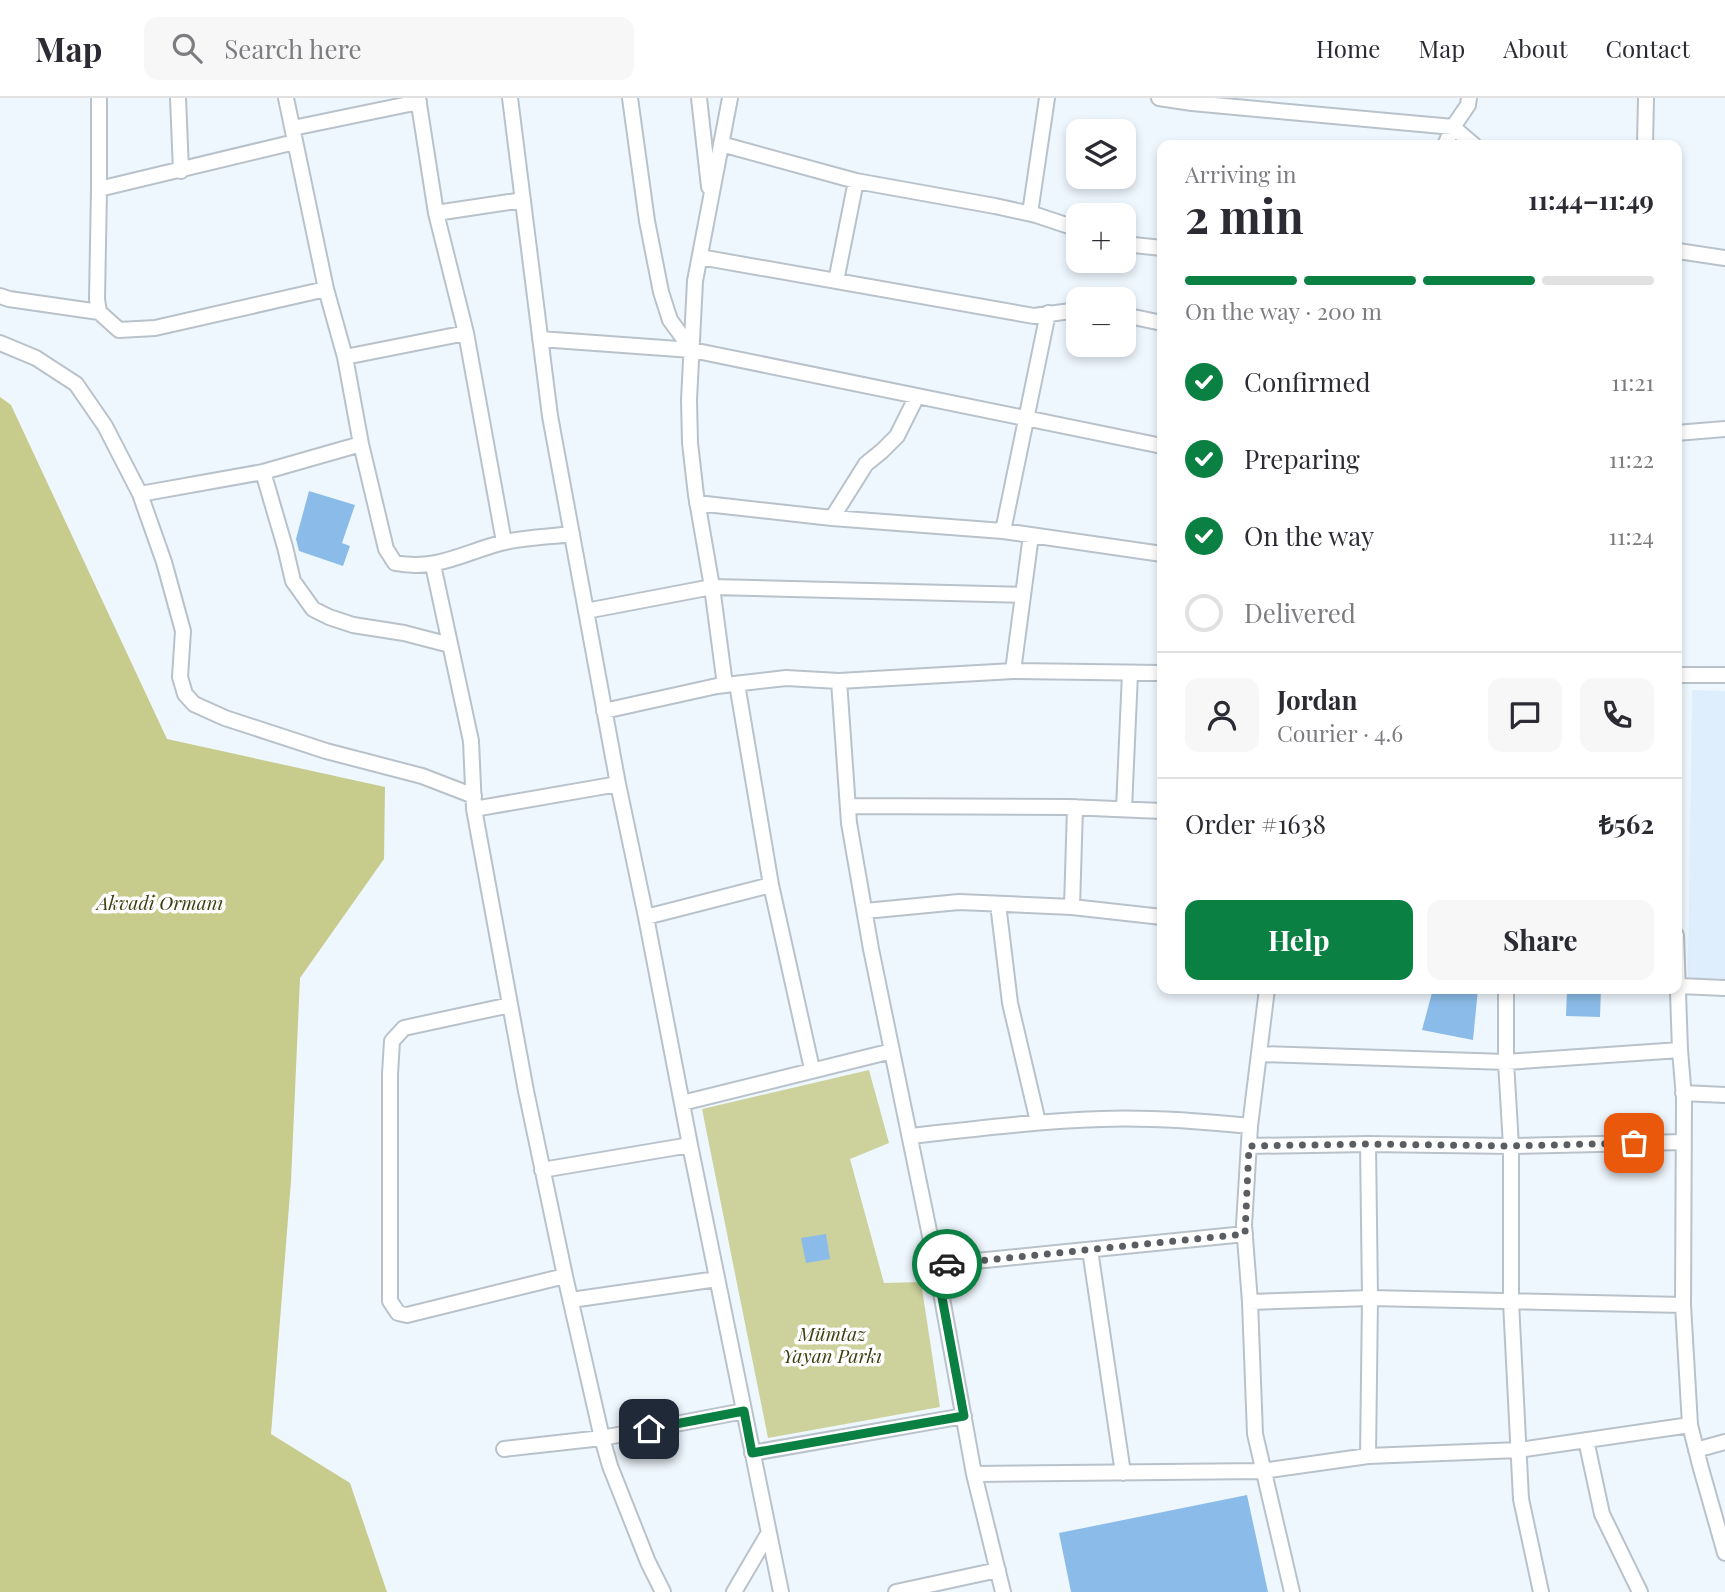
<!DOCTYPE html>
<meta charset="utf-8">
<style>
:root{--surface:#fff;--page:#f7f7f7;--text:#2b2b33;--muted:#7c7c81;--line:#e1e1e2;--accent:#0b8043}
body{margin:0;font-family:"Playfair Display",serif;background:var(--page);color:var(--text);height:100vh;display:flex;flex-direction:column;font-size:26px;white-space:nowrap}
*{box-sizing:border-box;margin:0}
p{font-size:23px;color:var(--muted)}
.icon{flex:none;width:38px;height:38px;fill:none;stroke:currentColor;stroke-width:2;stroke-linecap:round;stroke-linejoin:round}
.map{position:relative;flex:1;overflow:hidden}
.details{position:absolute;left:1157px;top:42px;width:525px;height:854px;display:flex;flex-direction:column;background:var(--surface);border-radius:14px;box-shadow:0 4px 10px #0003}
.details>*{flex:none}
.fabs{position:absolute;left:1066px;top:21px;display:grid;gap:14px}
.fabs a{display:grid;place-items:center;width:70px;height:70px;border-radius:14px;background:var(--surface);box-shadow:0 4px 10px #0003;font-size:35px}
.pin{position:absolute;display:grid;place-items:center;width:60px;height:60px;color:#fff;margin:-30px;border-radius:14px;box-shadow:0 4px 10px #0006}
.courier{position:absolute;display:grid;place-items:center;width:70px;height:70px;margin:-35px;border:5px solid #0b8043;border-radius:50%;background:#fff;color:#222;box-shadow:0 2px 9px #0007}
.summary em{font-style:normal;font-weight:700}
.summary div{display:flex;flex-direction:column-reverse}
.summary{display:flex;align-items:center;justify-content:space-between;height:119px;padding:0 28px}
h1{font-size:46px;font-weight:700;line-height:52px}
.bar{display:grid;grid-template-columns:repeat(4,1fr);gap:10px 7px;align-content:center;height:84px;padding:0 28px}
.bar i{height:9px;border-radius:5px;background:var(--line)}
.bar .on{background:var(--accent)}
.bar p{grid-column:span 4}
.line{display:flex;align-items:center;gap:18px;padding:0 28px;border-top:2px solid var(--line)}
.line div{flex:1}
.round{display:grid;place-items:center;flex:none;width:74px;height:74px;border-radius:14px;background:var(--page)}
ol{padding:0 28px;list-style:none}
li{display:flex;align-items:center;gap:21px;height:77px}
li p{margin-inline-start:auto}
li .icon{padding:7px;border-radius:50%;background:var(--accent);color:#fff;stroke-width:4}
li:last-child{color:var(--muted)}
li i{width:38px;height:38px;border:4px solid var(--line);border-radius:50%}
.primary-button{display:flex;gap:14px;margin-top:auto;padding:14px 28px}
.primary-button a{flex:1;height:80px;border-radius:14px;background:var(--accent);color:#fff;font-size:28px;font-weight:700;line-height:80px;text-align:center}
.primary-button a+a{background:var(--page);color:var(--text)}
header{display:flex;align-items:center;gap:42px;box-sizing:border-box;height:98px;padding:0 35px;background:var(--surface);border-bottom:2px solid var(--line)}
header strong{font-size:33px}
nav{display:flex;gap:38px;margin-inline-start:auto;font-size:24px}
.search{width:490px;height:63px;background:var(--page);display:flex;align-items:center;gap:18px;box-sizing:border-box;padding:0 24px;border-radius:14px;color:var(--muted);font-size:26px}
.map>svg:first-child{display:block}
.built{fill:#dfeefc}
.green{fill:#cdd19c}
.forest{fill:#c7cb8c}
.building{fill:#8bbce9}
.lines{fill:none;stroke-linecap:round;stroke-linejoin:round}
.minor-casing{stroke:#b9c2ca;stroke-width:18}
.minor{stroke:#fff;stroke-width:14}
.done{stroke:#5a5e63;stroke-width:7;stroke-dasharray:0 12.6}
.route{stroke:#0b8043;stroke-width:9}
.labels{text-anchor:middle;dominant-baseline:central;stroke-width:7;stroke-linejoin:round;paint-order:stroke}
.park-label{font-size:19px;font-style:italic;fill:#3e3f0f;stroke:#fff}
</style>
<header>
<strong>Map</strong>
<div class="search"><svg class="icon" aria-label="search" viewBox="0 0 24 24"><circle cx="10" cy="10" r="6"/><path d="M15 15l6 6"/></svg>Search here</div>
<nav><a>Home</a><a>Map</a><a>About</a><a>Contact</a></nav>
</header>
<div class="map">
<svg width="1725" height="1494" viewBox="0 0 1725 1494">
<rect width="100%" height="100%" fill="#eff7fe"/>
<!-- built -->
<path class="built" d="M1692,592L1725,593V883L1688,882Z"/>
<!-- green -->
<path class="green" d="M869,972L889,1045L850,1061L884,1185L921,1184L940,1309L768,1340L702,1011Z"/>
<!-- forest -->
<path class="forest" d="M0,299L11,307L167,641L385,689L384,761L300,880L291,1083L271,1336L350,1385L387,1494H0Z"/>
<!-- building -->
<path class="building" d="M309,393L355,407L342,445L350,448L343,468L299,453L296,441Z
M1433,891H1478L1473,942L1422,932Z
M1567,891H1601L1600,919L1566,918Z
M826,1136L830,1161L806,1165L801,1140Z
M1247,1397L1268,1494H1071L1059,1435Z"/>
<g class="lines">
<defs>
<path id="minor" d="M99,0V91L97,201L99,214L119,232L155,230L326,191
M178,0L181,73
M286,0L326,191L345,259L361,346L386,451L395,465C436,473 463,455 501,445C524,439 549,439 572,436
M418,0L436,115L466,235L504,444
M510,0L550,318L618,686L646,819L690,1047L781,1494
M630,0L647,123L661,194L670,222L692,252
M699,0L709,89
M1159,0L1192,5L1453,29L1474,47
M293,30L419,4
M721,46L856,83L995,108L1036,117L1078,131
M1445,47L1453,29L1468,7L1469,0
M1645,47L1646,0
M99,91L295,44
M436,115L523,102
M1030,115L1047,0
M1124,146L1162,150
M1678,153L1725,160
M700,159L1034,218L1078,212
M836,183L856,83
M0,198L9,201L99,214
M1124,217L1162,225
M540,241L692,252L1162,348
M0,245L36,260L76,286L105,328L140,396L164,464L183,533L180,579L185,596L194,606L225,620L326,653L422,678L474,698
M345,259L466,235
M1676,335L1725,331
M263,374L285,449L293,483L313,511L329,519L353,527L404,535L450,547
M140,396L263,374L361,346
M697,405L832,420L1003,433L1162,456
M832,420L866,366L882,353L897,338L917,298
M1003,433L1048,215
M433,467L471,643L474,711L526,993L565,1178L602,1340L610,1368L648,1464L663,1494
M586,513L712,489L1023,497
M1013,573L1031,437
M1676,577H1725
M839,583L849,725L871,851L936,1167L974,1376L1003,1494
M737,586L771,787L812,971
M725,587L712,489L696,397L690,345L689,302L695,183L730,0
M604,613L717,588L786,580L839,583L1013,573L1162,575
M848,708L1068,709L1162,713
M474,711L618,686
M1124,711L1130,575
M998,806L1010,905L1038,1024
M1072,809L1075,709
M865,813L959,804L1072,809L1162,819
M646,819L771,787
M1676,837L1680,952L1684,1000L1683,1207L1690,1327L1700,1367L1725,1455
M1679,888L1725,890
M1267,891L1250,1028L1244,1127L1250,1204L1255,1336L1292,1494
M1506,891V964L1511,1048V1204L1521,1401L1541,1494
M510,907L404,930L392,943L390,976V1203L398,1215L407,1217L565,1178
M1259,956L1506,964L1680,952
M1683,995L1725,997
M682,1005L892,953
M910,1038C974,1031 1037,1023 1101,1021C1151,1019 1200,1023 1250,1028
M1249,1048L1368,1046L1511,1048L1683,1044
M542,1072L690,1047
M1090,1152L1123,1375
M936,1167L1245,1136
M571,1202L717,1181
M1250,1204L1370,1200L1683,1207
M1586,1342L1602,1416L1640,1494
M504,1351L602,1340L744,1313
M1696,1352L1725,1344
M752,1355L964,1318
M1368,1358L1370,1200L1368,1046
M974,1376L1262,1373L1368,1358L1519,1352L1690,1327
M734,1494L768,1436
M896,1494L998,1472"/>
</defs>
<!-- minor casing -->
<use href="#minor" class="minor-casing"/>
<!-- minor -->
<use href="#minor" class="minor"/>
</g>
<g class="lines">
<!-- done -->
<path class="done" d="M947,1166L1245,1136L1249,1048L1368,1046L1511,1048L1634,1045"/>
<!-- route -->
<path class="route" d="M649,1331L744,1313L752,1355L964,1318L936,1167L947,1166"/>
</g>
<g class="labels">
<!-- park labels -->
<g class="park-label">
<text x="160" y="804">Akvadi Ormanı</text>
<text x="832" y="1235">Mümtaz<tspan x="832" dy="22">Yayan Parkı</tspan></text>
</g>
</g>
</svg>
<div class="fabs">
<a><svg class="icon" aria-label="layers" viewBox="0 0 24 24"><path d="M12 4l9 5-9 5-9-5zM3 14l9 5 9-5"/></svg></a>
<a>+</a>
<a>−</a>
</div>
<div class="pin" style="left:1634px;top:1045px;background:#ea580c"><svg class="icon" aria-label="bag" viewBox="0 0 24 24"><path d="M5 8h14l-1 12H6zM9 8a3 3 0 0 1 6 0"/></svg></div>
<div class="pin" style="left:649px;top:1331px;background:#1f2937"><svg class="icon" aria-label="home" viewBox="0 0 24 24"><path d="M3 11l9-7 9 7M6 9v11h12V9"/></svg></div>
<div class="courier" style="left:947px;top:1166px"><svg class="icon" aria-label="car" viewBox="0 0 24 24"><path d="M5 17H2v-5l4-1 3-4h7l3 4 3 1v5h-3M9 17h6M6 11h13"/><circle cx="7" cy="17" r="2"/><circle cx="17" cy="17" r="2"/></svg></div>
<section class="details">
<div class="summary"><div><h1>2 min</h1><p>Arriving in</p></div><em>11:44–11:49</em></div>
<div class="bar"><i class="on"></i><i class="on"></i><i class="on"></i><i></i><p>On the way · 200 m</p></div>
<ol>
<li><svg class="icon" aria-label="check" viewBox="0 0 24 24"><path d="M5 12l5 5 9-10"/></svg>Confirmed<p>11:21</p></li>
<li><svg class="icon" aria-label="check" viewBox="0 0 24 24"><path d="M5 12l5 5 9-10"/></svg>Preparing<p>11:22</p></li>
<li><svg class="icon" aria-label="check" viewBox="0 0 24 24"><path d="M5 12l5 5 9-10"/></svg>On the way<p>11:24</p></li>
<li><i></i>Delivered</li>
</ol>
<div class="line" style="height:126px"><a class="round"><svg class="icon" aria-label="person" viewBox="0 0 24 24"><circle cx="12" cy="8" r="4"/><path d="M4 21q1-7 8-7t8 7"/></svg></a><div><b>Jordan</b><p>Courier · 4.6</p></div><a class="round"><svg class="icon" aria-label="chat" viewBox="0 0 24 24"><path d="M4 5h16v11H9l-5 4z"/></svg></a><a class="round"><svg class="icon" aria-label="phone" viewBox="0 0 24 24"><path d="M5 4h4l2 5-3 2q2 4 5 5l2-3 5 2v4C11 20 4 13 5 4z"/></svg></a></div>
<div class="line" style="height:91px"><div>Order #1638</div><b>₺562</b></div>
<div class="primary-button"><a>Help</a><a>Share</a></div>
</section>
</div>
